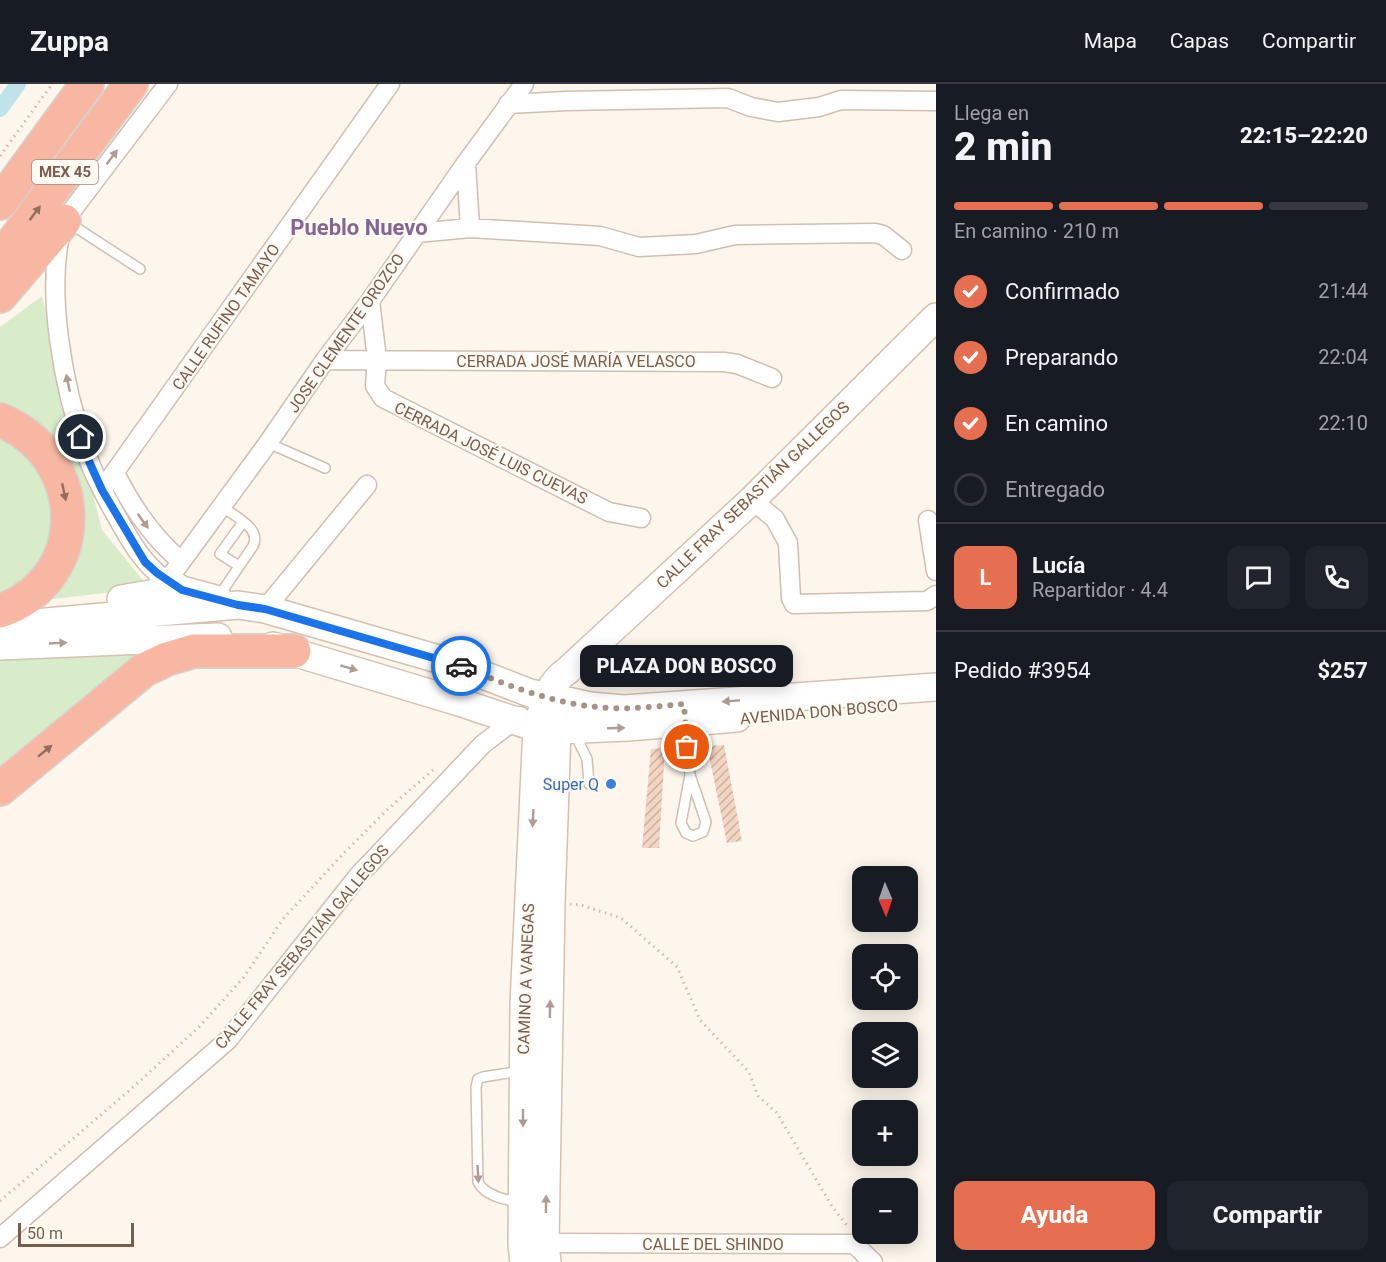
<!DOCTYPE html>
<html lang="es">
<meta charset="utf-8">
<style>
:root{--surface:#171b24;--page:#20242c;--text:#f1f3f6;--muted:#9ea1a6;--line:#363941;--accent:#e76f51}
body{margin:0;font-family:Roboto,sans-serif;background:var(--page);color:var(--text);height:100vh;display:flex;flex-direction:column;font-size:22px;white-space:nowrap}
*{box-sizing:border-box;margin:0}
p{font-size:20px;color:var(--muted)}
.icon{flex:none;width:33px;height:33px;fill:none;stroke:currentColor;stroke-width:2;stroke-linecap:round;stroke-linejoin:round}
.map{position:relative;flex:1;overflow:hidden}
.panel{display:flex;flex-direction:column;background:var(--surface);width:450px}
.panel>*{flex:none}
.needle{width:39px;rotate:178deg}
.fabs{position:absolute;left:852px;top:782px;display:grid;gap:12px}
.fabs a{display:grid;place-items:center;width:66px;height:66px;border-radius:12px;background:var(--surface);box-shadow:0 3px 15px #0003;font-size:30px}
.scale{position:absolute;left:18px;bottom:15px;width:116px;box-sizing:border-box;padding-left:6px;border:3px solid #7a5c4d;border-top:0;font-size:16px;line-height:21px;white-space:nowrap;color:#7a5c4d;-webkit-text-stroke:4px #fffaf3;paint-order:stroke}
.pin{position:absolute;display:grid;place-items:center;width:51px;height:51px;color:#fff;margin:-26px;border:3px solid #fff;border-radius:50%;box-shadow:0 2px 6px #0007}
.courier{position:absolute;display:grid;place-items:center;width:60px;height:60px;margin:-30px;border:4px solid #1a73e8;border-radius:50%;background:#fff;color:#222;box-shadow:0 2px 8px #0007}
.bubble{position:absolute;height:42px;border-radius:12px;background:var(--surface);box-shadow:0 3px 15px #0003;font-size:20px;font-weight:800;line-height:42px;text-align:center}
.summary em{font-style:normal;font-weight:800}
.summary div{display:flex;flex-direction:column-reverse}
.summary{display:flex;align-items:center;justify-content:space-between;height:102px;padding:0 18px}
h1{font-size:39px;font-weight:800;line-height:45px}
.bar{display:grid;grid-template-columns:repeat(4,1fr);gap:9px 6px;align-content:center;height:72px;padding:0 18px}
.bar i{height:8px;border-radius:4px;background:var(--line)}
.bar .selected{background:var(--accent)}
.bar p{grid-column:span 4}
.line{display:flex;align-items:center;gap:15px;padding:0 18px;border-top:2px solid var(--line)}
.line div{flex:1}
.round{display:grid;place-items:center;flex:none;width:63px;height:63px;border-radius:12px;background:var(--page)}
ol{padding:0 18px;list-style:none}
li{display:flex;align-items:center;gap:18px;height:66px}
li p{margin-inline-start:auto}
li .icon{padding:6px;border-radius:50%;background:var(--accent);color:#fff;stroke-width:4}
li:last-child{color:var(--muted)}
li i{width:33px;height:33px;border:3px solid var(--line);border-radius:50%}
.action{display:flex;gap:12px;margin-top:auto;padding:12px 18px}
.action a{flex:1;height:69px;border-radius:12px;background:var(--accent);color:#fff;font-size:24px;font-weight:800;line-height:69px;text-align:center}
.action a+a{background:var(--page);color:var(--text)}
header{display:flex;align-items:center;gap:36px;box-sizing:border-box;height:84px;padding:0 30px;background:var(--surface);border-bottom:2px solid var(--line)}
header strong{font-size:28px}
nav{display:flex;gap:33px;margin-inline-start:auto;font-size:21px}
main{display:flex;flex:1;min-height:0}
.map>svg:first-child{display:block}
.green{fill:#d8ecc9}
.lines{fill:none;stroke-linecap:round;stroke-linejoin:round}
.canal{stroke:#bfe3e8;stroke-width:16}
.building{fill:url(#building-hatch)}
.lane-casing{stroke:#d1beb0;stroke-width:12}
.street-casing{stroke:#d1beb0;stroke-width:21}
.secondary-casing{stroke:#d6c0b0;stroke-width:30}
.highway-casing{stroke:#dad1cd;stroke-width:36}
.path{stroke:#d9b8a5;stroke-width:3;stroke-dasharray:1.5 4.5;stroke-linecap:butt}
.lane{stroke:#fff;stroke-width:9}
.street{stroke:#fff;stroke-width:18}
.secondary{stroke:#fff;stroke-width:27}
.highway{stroke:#f7b7a3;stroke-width:33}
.oneway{fill:#af9d94}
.oneway2{fill:#936e5e}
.done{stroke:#a89285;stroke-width:6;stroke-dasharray:0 10.8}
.route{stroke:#1a73e8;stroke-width:8}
.shop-dot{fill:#3f7fe0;stroke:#fffaf3;stroke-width:2}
.labels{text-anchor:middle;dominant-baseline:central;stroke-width:4.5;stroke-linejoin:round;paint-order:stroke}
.shield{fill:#fffaf3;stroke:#a28b7f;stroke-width:1.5}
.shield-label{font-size:15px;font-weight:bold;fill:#7a5c4d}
.street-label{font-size:16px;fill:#7a5c4d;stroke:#fffaf3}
.shop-label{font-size:16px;fill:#366cbe;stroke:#fffaf3;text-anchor:end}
.district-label{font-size:22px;font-weight:bold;fill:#846695;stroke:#fffaf3}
</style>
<header>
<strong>Zuppa</strong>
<nav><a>Mapa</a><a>Capas</a><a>Compartir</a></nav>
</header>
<main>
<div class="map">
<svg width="936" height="1178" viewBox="0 0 936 1178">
<defs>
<pattern id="building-hatch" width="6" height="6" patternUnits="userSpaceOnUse" patternTransform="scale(1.5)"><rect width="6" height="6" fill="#f3d5c3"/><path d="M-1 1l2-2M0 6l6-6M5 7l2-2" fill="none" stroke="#cab0a1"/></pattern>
</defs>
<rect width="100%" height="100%" fill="#fdf6ec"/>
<!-- green -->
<path class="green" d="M42,212L102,446L149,504L0,521V243Z
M161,565L0,697V568Z"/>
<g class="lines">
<!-- canal -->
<path class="canal" d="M0,25L18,0"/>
</g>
<!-- building -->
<path class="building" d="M724,661L742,757L727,759L707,662Z
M665,664L659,764H642L651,665Z"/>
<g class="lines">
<defs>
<path id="lane" d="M69,139L140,185
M268,359L325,384
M239,482L220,470L243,438
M219,512L253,462C262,444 234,432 221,422
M686,640L687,663
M574,648L587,675L589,700
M688,673L690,691L706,738L703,748L693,752L686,749L681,739L690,691
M520,1118C505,1116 485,1112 478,1098L476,1003L478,995L483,993L521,987"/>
<path id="street" d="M168,0L64,137C43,203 64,306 87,371C94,393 106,413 117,433C131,458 143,480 167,497L268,359L325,276L370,217L466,79L524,0
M508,20L566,17L728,14L751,23L778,28L819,23L841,16L936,17
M466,79L470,144
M417,149L470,144L600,152L639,163L696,160L735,151L875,149L883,151L902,166
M370,217L377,275L375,302L383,314L609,428L641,434
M325,276L724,278L737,280L772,294
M115,389C132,423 152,453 181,477
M102,406L390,0
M752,416L775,435L788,459L791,514L794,520L927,517L936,511
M928,436L936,487
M265,525L367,401
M0,1154L228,956L358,792L483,660L520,632
M545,1159L854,1160L873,1178"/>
<path id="secondary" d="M121,515L156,509L167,497L182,506L219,516
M0,539H35L238,521L265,525L452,579L530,609L590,622L624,625L936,603
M0,562L218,553
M273,562L459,618L537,644L557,646L628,643L737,634
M524,1178L522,1160L524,920L537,644C543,624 548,599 567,587L752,416L936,233
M547,1178L545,1159L551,819L557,646L560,629"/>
<path id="highway" d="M0,119L87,0
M0,176L131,0
M0,212L64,137
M0,336C89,372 92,495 0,527
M0,705L144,586L167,575L194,567H294"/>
</defs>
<!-- lane casing -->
<use href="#lane" class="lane-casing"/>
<!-- street casing -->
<use href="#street" class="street-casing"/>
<!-- secondary casing -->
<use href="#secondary" class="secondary-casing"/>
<!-- highway casing -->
<use href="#highway" class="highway-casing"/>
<!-- path -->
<path class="path" d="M0,72L52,0
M570,820L581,821L621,834L677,883L700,936L749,988L758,1012L777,1029L833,1124L849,1144
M0,1117L130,1006L199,943L244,893L283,835L342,771L389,724L433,686"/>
<!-- lane -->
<use href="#lane" class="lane"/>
<!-- street -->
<use href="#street" class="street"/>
<!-- secondary -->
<use href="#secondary" class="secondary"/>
<!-- highway -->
<use href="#highway" class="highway"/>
</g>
<!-- one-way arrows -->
<defs><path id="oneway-solid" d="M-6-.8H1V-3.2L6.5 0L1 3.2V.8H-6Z" transform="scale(1.5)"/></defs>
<g class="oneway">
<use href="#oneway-solid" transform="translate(112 73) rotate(-53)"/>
<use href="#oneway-solid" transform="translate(68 299) rotate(-102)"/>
<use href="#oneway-solid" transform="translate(143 437) rotate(54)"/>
<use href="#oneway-solid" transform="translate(58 559) rotate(-3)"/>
<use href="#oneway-solid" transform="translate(349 584) rotate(17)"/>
<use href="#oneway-solid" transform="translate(731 617) rotate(176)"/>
<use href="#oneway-solid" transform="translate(616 644) rotate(-2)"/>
<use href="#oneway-solid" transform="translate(533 734) rotate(93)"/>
<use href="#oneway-solid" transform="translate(550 925) rotate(-89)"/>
<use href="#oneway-solid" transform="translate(523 1034) rotate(90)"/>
<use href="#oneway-solid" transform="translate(478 1090) rotate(87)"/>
<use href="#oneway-solid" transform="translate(546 1120) rotate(-89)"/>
</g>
<g class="oneway2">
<use href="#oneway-solid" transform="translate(35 129) rotate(-53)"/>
<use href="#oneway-solid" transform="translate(64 408) rotate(78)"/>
<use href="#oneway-solid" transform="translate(45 667) rotate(-39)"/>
</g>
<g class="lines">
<!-- done -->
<path class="done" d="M461,582C509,602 558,622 611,624C635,625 660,622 684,620L687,663"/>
<!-- route -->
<path class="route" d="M81,353L87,373L102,406L145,478L157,489L182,506L238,521L265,525L461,582"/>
</g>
<!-- markers -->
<circle class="shop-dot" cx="611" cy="700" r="6"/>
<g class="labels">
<!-- shield labels -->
<rect class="shield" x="32" y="76" width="66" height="24" rx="4.5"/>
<g class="shield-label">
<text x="65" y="88">MEX 45</text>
</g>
<!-- street labels -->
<g class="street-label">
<text transform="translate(226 233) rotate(-55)">CALLE RUFINO TAMAYO</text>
<text transform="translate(346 249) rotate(-55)">JOSE CLEMENTE OROZCO</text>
<text x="576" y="277">CERRADA JOSÉ MARÍA VELASCO</text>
<text transform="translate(491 369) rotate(26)">CERRADA JOSÉ LUIS CUEVAS</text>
<text transform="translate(753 411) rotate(-44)">CALLE FRAY SEBASTIÁN GALLEGOS</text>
<text transform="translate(819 628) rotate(-5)">AVENIDA DON BOSCO</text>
<text transform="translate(302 863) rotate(-50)">CALLE FRAY SEBASTIÁN GALLEGOS</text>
<text transform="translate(526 895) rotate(-88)">CAMINO A VANEGAS</text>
<text x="713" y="1160">CALLE DEL SHINDO</text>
</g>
<!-- shop labels -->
<g class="shop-label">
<text x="599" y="700">Super Q</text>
</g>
<!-- district labels -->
<g class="district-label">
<text x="359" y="143">Pueblo Nuevo</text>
</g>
</g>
</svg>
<div class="fabs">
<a><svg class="needle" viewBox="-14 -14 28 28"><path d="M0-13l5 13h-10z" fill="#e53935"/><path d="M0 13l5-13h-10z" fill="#9ea1a6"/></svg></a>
<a><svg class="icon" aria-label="locate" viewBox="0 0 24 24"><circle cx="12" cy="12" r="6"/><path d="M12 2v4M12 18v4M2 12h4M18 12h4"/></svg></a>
<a><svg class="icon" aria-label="layers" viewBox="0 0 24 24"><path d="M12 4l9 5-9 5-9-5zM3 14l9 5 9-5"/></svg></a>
<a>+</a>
<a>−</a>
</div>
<div class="scale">50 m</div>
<div class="pin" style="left:687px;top:663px;background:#ea580c"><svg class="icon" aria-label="bag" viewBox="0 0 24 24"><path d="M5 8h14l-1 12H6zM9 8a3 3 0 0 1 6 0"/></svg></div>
<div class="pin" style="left:81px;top:353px;background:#1f2937"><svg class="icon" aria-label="home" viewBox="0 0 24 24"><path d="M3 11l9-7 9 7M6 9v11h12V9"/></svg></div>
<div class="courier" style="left:461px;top:582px"><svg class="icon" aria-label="car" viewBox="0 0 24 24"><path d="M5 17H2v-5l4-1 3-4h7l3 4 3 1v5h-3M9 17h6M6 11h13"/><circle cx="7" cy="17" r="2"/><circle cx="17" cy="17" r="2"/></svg></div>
<div class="bubble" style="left:580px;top:561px;width:213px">PLAZA DON BOSCO</div>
</div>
<section class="panel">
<div class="summary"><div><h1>2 min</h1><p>Llega en</p></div><em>22:15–22:20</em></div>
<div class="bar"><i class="selected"></i><i class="selected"></i><i class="selected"></i><i></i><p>En camino · 210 m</p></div>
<ol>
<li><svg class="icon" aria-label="check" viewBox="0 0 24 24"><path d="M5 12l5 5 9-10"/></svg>Confirmado<p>21:44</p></li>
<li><svg class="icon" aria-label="check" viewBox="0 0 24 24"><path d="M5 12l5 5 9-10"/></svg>Preparando<p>22:04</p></li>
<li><svg class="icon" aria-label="check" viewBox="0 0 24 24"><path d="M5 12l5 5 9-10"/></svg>En camino<p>22:10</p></li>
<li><i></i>Entregado</li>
</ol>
<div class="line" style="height:108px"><b class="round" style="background:var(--accent);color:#fff">L</b><div><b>Lucía</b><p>Repartidor · 4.4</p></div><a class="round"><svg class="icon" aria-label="chat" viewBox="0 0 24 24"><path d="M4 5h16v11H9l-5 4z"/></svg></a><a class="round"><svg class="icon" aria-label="phone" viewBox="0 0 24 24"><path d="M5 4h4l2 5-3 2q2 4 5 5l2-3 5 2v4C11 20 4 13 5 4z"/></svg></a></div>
<div class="line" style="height:78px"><div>Pedido #3954</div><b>$257</b></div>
<div class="action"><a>Ayuda</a><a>Compartir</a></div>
</section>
</main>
